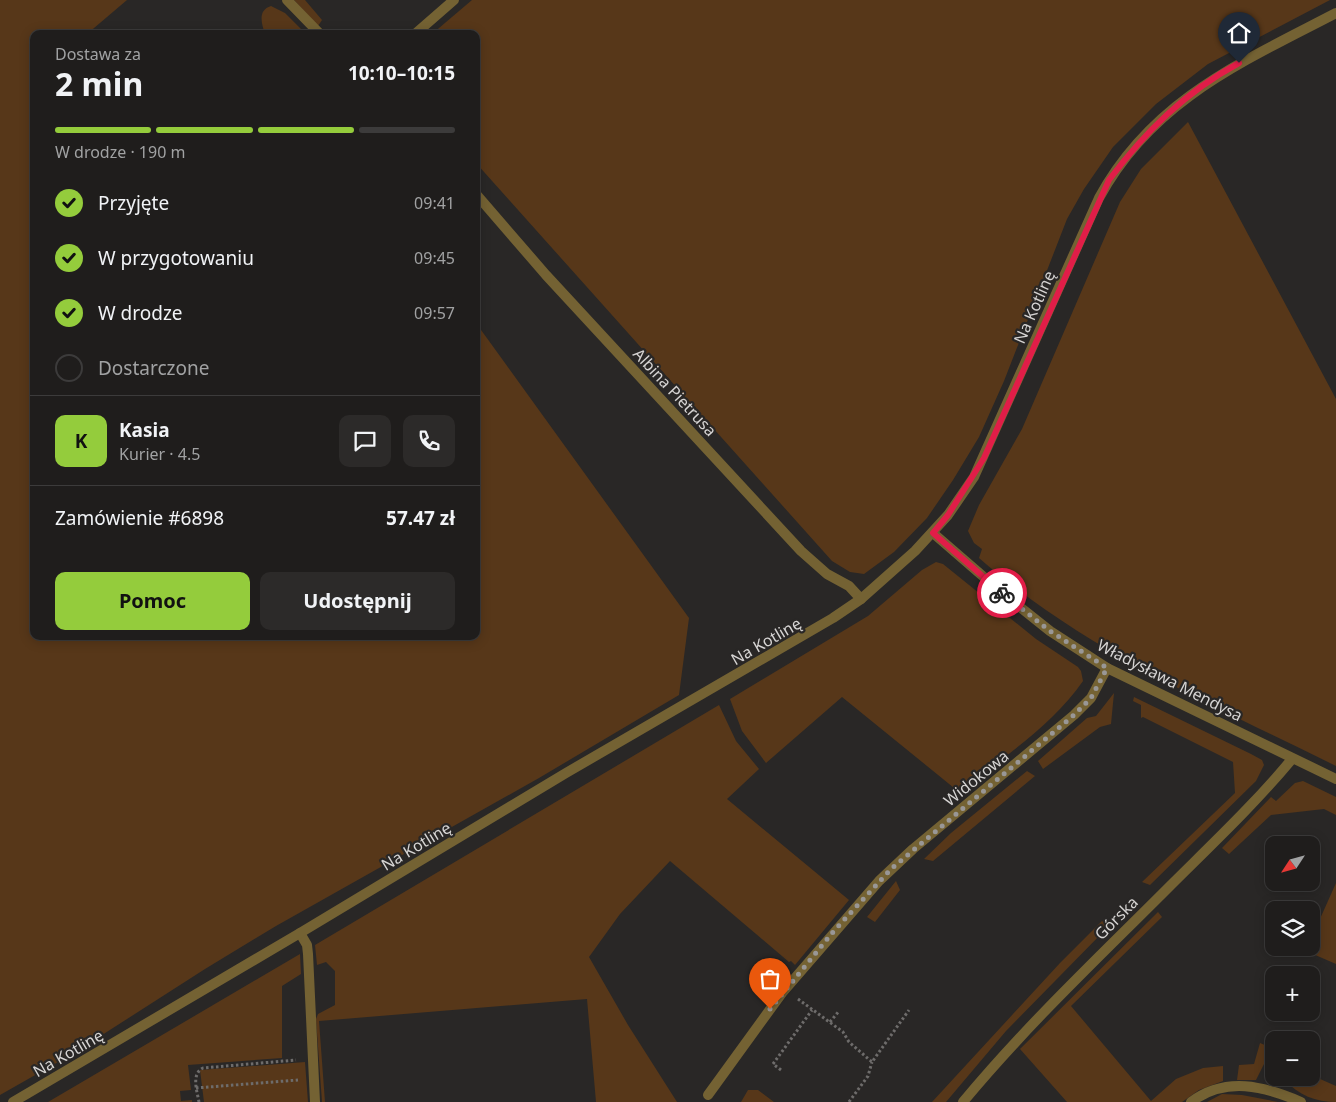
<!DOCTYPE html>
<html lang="pl">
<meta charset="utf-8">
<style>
:root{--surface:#1f1d1c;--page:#2c2a29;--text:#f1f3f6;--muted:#a1a2a3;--line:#3c3b3b;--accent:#94cc3c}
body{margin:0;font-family:"Noto Sans",sans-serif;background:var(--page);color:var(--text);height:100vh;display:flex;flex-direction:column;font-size:19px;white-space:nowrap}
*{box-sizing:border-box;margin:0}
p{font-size:16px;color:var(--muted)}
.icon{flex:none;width:28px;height:28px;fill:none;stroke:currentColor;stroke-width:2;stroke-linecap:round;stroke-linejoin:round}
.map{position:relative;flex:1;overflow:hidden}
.panel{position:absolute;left:30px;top:30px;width:450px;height:610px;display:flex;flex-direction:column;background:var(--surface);border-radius:10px;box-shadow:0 2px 12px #0003,0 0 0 1px var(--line)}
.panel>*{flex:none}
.needle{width:32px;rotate:234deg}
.tools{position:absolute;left:1265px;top:836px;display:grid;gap:10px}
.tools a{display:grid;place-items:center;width:55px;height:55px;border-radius:10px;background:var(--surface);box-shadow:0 2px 12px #0003,0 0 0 1px var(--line);font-size:25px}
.pin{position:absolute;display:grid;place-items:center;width:42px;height:42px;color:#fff;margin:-51px -21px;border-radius:50% 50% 50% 0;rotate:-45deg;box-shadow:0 0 5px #0007}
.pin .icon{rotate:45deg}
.courier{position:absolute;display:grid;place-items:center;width:50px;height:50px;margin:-25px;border:4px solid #e11d48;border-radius:50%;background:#fff;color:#222;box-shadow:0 1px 6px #0007}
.summary em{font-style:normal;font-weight:700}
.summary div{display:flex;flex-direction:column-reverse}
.summary{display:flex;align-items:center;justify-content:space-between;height:85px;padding:0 25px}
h1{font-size:32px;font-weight:700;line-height:38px}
.bar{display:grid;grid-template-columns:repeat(4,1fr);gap:8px 5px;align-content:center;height:60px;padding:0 25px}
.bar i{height:6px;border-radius:4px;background:var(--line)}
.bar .current{background:var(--accent)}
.bar p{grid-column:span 4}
.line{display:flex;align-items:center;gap:12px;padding:0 25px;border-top:1px solid var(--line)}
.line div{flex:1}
.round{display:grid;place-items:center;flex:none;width:52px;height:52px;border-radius:10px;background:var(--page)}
ol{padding:0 25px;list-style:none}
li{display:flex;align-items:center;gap:15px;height:55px}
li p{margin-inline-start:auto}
li .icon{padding:5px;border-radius:50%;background:var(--accent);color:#111;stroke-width:4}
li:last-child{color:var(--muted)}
li i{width:28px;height:28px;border:2px solid var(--line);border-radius:50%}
.cta{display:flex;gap:10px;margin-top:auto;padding:10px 25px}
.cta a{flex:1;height:58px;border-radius:10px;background:var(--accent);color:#111;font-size:20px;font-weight:700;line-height:58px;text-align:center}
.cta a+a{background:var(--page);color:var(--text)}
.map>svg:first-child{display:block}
.green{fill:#573719}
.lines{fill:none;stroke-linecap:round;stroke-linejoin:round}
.path{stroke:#6e6c6b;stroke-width:3;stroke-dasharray:2.5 2.5;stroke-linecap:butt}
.service{stroke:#746233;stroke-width:10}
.minor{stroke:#746233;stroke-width:10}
.tertiary{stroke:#746233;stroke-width:10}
.done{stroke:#999796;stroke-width:5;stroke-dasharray:0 9}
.route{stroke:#e11d48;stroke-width:6}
.labels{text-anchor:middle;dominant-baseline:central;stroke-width:4.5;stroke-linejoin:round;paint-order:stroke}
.street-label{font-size:16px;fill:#d6d4d3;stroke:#292726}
</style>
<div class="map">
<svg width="1336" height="1102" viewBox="0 0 1336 1102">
<rect width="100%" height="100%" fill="#292726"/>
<!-- green -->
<path class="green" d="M0,0H127L87,34H34V636H476V323L689,618L679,695L539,778L276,926L205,969L74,1053L0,1095Z
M294,0H305L322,20L318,26Z
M472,0H1330L1208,64L1156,104L1113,147L1084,189L1067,219L1004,381L979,437L953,480L927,518L894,552L864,574L850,572L832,561L476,163V34H432Z
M271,6L285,13L306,34H265C261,22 258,10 271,6Z
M1188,122L1336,399V766C1213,705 1084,650 979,558L982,549L974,543L968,531L979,505L1022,429L1120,202L1141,169Z
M936,562L943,564L1036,639L1078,667L1081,671L1083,681C1052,726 1002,758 959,792L842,697L766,763L742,731L730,699L868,616L922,570Z
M1114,693L1111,724L1100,727L1043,769L1038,761L1087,718L1096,716Z
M1134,697L1251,754L1262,760L1264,765L1256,781L1150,885L1142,882L1235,793L1233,762L1143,717L1141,718V705L1133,701Z
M719,705L736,741L759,769L727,799L849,900L795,965L791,961L789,962L670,861L620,914L589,957L628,1025L677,1102H596L587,999L319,1021L325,1102H322L316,1019L318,1014L335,1005V971L326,962L317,965L315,945Z
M1027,771L1035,776L933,861L924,859L951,833Z
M1303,781L1336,797V815L1324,809L1271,815L1229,854L1222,848L1271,797L1276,801L1295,783Z
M896,881L900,890L875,922L867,917Z
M1336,883V964L1306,951L1308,948H1311V939Z
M1158,912L1162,917L1071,1006L1151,1101L1176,1079L1203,1068L1223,1066V1081L1199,1090L1182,1102H1067L1020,1049Z
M1102,921L1105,923V930L1006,1031L946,1102H932L1060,963Z
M300,954L301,974L282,986V1058L188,1065L191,1090L180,1091L181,1101L192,1100V1102H48Z
M1260,1043L1272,1048L1256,1080H1237L1239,1065L1254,1064Z
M305,1062L308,1102H204L200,1070Z
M1311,1075L1336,1086V1102C1316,1102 1298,1095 1285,1080L1286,1078H1311Z
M748,1090H758L774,1102H741Z
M1222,1094L1242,1095L1278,1102H1207Z"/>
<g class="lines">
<!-- path -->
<path class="path" d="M798,999L843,1032L849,1042L872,1062L909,1010
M830,1022L839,1011
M781,1070L773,1064L812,1010
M196,1088L298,1080
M199,1102C197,1091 191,1074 203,1068L296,1060
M849,1102L868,1076L872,1062"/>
<!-- service -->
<path class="service" d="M300,933L307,945L308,954L315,1102
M708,1095L782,993L879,881L913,849L1074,715L1091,698L1107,668
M963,1102C1026,1026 1097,959 1166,890C1209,847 1253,806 1292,759
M1191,1102C1226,1076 1264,1086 1301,1102"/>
<!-- minor -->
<path class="minor" d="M287,0L320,34
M415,34L454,0
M476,194L546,275L801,551L827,574L849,586L861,599
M933,533L1000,591L1050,631L1107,668L1336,779"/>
<!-- tertiary -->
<path class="tertiary" d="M13,1102L300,933L566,773L833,618L861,599L915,551L948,515L974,477L1099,198C1152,100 1242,62 1336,13"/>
</g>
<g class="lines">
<!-- done -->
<path class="done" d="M770,1009L833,932L891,869L1074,715L1091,698L1107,668L1050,631L1002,593"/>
<!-- route -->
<path class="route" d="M1002,593L933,533L948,515L984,458L1109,180C1145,132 1185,92 1239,63"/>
</g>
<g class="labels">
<!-- street labels -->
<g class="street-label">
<text transform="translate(1034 307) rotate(-66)">Na Kotlinę</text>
<text transform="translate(675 392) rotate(47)">Albina Pietrusa</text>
<text transform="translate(766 641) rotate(-30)">Na Kotlinę</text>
<text transform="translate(1170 680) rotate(27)">Władysława Mendysa</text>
<text transform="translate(976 778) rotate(-39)">Widokowa</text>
<text transform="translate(416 846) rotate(-31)">Na Kotlinę</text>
<text transform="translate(1116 918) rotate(-45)">Górska</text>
<text transform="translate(68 1053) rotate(-30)">Na Kotlinę</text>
</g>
</g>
</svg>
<div class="tools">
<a><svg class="needle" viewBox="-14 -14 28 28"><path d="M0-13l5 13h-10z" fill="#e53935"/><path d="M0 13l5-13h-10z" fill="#a1a2a3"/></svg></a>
<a><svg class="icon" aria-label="layers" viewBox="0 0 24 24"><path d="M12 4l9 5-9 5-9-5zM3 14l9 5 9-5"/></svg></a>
<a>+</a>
<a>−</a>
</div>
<div class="pin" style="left:770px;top:1009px;background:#ea580c"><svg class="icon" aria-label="bag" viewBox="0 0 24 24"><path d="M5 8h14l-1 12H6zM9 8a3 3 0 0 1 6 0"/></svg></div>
<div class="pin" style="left:1239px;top:63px;background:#1f2937"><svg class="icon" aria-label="home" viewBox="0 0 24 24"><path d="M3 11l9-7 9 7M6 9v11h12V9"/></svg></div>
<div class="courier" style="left:1002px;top:593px"><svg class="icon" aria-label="bike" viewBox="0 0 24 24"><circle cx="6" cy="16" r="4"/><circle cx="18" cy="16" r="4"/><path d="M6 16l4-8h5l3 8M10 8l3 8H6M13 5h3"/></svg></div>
<section class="panel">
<div class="summary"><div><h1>2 min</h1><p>Dostawa za</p></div><em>10:10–10:15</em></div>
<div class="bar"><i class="current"></i><i class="current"></i><i class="current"></i><i></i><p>W drodze · 190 m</p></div>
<ol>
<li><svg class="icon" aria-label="check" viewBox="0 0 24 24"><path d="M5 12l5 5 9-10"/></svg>Przyjęte<p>09:41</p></li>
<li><svg class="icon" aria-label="check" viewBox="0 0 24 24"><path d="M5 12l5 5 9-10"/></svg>W przygotowaniu<p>09:45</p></li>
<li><svg class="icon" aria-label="check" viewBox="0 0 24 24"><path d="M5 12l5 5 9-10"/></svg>W drodze<p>09:57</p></li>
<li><i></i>Dostarczone</li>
</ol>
<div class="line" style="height:90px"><b class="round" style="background:var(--accent);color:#111">K</b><div><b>Kasia</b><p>Kurier · 4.5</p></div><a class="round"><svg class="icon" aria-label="chat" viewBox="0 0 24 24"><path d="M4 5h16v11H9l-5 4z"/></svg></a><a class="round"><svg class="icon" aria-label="phone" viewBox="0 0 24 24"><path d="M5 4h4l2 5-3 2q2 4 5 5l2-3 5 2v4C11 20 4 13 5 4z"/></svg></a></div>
<div class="line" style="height:65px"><div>Zamówienie #6898</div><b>57.47 zł</b></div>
<div class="cta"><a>Pomoc</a><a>Udostępnij</a></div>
</section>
</div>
